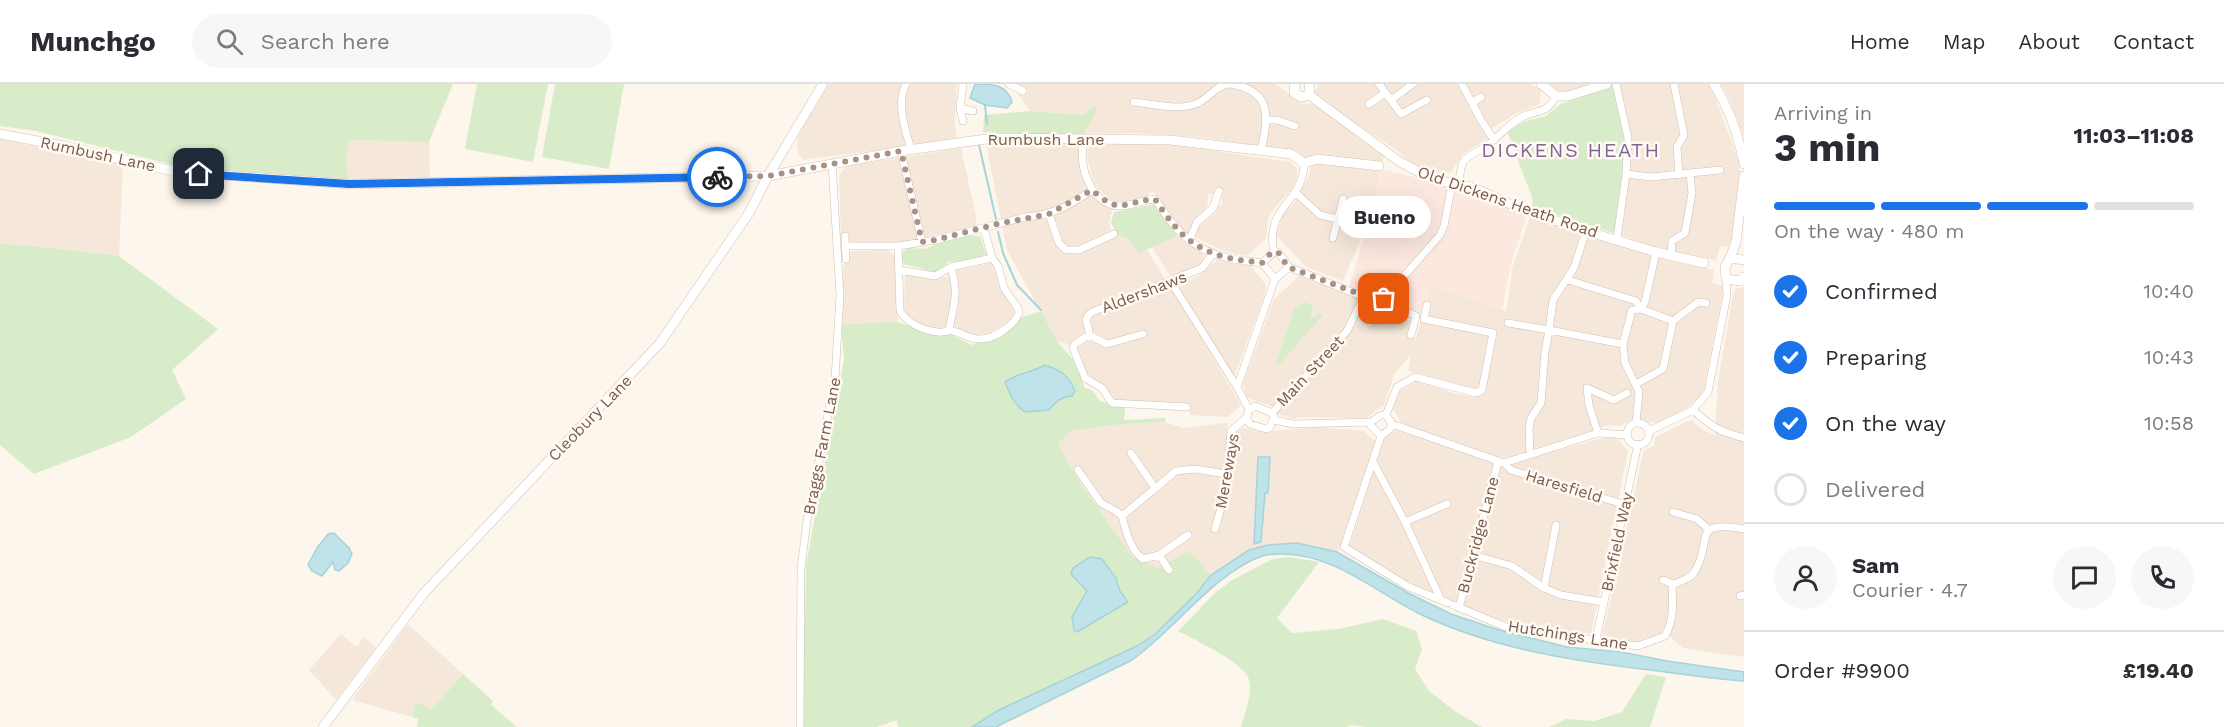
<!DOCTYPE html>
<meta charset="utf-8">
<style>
:root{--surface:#fff;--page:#f7f7f7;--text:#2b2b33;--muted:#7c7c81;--line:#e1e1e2;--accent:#1a73e8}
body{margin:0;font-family:"Work Sans",sans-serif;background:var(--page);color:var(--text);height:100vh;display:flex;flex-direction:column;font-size:22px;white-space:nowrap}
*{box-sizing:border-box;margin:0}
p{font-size:20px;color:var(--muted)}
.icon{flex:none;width:33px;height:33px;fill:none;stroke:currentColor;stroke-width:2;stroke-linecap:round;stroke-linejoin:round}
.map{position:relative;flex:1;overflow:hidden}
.side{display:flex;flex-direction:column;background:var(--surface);width:480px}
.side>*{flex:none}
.pin{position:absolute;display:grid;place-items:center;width:51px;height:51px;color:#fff;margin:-26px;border-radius:12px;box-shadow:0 3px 9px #0006}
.courier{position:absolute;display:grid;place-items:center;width:60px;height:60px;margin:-30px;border:4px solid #1a73e8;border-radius:50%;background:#fff;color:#222;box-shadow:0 2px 8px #0007}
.bubble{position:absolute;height:42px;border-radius:21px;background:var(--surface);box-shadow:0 6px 24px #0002;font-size:20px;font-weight:700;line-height:42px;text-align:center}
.overview em{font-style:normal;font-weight:700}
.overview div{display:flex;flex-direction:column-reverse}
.overview{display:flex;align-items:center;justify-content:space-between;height:102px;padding:0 30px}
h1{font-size:39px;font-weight:700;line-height:45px}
.bar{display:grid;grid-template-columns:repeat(4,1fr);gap:9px 6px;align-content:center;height:72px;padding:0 30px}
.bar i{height:8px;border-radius:4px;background:var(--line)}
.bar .selected{background:var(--accent)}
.bar p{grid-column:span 4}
.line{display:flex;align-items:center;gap:15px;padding:0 30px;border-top:2px solid var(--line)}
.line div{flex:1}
.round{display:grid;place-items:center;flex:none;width:63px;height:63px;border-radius:32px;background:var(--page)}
ol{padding:0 30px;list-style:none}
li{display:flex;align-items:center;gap:18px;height:66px}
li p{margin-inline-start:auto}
li .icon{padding:6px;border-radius:50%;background:var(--accent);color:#fff;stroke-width:4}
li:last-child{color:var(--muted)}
li i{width:33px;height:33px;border:3px solid var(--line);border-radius:50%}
header{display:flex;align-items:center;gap:36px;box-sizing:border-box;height:84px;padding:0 30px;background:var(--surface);border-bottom:2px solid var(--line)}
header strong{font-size:28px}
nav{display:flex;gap:33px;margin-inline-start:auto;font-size:21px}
.search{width:420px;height:54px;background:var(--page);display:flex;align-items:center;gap:15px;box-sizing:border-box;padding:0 21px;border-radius:33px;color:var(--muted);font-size:22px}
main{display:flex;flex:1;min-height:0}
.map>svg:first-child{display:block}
.residential{fill:#f5e8da}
.commercial{fill:#fde8e0}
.green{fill:#d8ecc9}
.water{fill:#bfe3e8;stroke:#a5d3da;stroke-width:1.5}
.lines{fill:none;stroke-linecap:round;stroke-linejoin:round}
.stream{stroke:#a5d3da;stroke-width:2}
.street-casing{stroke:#d1beb0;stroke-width:8}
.secondary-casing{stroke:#d6c0b0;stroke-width:10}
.street{stroke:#fff;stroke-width:7}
.secondary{stroke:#fff;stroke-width:9}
.done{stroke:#a89285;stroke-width:6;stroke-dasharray:0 10.8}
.route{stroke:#1a73e8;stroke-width:8}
.labels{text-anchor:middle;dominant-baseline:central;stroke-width:5;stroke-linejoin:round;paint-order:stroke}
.street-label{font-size:16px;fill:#7a5c4d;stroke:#fffaf3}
.quarter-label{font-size:20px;letter-spacing:1.5px;fill:#846695;stroke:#fffaf3}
</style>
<header>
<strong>Munchgo</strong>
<div class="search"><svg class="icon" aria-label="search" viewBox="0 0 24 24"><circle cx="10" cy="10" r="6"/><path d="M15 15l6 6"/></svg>Search here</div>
<nav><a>Home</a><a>Map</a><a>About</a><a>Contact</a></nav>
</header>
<main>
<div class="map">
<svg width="1744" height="643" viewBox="0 0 1744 643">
<rect width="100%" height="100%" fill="#fdf6ec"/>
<!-- residential -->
<path class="residential" d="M827,0H957L955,38L957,56L803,76L798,69L797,56L811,25Z
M1011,0H1276L1301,19L1316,21L1384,71L1372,128L1343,197L1306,183L1276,151L1282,133L1295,118L1310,89V84L1304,73L1297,67L1198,53L1134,49L1083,50L1097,27L1095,20L1084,31L1030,27Z
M1318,0H1530L1541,6L1540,20L1515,30L1485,49L1487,55L1463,70L1451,88L1437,89L1414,81L1395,65L1345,32L1315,9Z
M1549,0H1594L1571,9L1559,7Z
M1619,0H1710L1739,78L1740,90L1733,159L1730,163L1720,162L1716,176L1669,168L1621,151L1630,54Z
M1721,0H1744V54L1731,19Z
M0,55L123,80L119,172L25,161L0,160Z
M348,56L429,58L430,93L348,95L346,74Z
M1134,58L1197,64L1290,78L1297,84V93L1293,103L1269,131L1266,154L1247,172L1236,170L1219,165L1197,154L1195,149L1199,141L1217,128L1218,121H1222V110H1208L1207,128L1187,151L1176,143L1154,108L1148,109L1149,113L1122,120H1115L1100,106L1094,99L1087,73L1088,59Z
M1077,59L1086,102L1084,108L1065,119V125L1091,111L1095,112L1112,127L1109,137L1111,146L1078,162L1081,167L1117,151L1129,155L1139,168L1147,166L1165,195L1112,216L1115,225L1171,204L1241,321L1228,333L1189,331L1190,321L1113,316L1104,301L1087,291L1075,257L1069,261L1057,257L1007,166L986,60Z
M961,64L976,132V143L902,158L850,160L847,151L841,152L839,91L847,82Z
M1531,131L1673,177L1714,186L1712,199L1724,202L1704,305L1697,316L1680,328L1656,339L1632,335L1620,342L1609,341L1509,373H1499L1401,339L1393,325L1400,307L1418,297L1453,309L1473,313V304L1449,301L1408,286L1411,270L1394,291L1384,321L1366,334L1308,333L1292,335L1278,330L1277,326L1343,255L1347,254L1346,252L1357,239L1366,246L1391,220L1411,238L1408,251L1415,253V257L1430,202L1506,227L1513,181Z
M1177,152L1202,169L1205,175L1201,181L1171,193L1152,163Z
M886,165L895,172L898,238L841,240L844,175L849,168Z
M1217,176L1251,182L1266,201L1264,213L1234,293L1177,202L1199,191Z
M991,179L1016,232L992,248L980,253L957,246L954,239L959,220V203L955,187Z
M907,190L937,196L949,191L954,207L948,240L943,245H935L911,236L904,226L905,192Z
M1299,192L1359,215L1345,246L1274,323L1247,314L1243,300L1274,215Z
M1744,203V573L1683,564L1665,548L1636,558L1602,553L1644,366L1654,362L1655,353L1691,336L1703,346L1715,351L1718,297L1733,211L1736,205Z
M1165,338L1183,344L1227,339L1231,379L1237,347L1243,344L1263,348L1316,343L1364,347L1376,358L1343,456L1337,468L1321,464L1249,466L1211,491L1190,467L1157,484L1133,473L1082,402L1058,360L1070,347L1124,340Z
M1397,346L1501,382L1599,355L1616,353L1628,367L1591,550L1538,545L1485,532L1418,504L1349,464L1383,356Z
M408,540L463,590L432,625L416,618L412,633L352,616Z
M341,550L356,563L364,553L376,564L336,616L309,586Z"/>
<!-- commercial -->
<path class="commercial" d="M1381,85L1459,104L1491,114L1527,130L1511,180L1502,226L1430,202L1422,230L1409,227L1392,213L1360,207L1349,202L1372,128Z"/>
<!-- green -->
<path class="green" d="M0,0H453L429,58L349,56L346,74L348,95L182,83L36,47L0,42Z
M477,0H548L533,78L465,65Z
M555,0H624L609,85L542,73Z
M1613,2L1625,54L1621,110L1614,149L1532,123L1533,116L1507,47L1525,37L1546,32L1560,20Z
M1095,20L1097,27L1083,50L1032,51L983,48L984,31L1030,27L1084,31Z
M1156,120L1177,152L1139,169L1129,155L1117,151L1111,139L1114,128Z
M957,151L980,152L986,170L975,176L948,178L939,188C931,189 927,186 920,184C908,181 899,183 902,168L910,164L925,165Z
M0,160L25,161L119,172L218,245L172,286L186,315L131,353L34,390L0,361Z
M1304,218L1313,221L1310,232L1316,233L1317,229L1323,231L1277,283L1275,282L1294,225Z
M1041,227L1057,257L1074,277L1085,304L1092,306L1100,317L1125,324L1124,336L1165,334V338L1124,340L1070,347L1058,360L1082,402L1133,473L1157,484L1190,467L1211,491C1190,517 1166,543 1137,562L999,626L972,643H898L897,636L877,643H803L806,481L844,275L841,240L898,238L932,250L952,251L972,261L991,253L1014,236Z
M1290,473L1319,478L1277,534L1292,549L1339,545L1383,535L1416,547L1422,565L1415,585L1429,607L1456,628L1482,643H1366L1351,641L1347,643H1241C1245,629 1254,607 1248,593C1240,576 1194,556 1178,547L1216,508L1232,496L1273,475Z
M463,590L493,617L491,621L517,643H417L418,635L412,633L416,618L432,625Z
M1646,590L1666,593L1650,643H1549L1566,635L1594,637L1622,628Z"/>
<!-- water -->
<path class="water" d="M975,0C992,0 1007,0 1012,18L1007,24L985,21L970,14Z
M1045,281C1061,286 1069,292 1075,307L1072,312C1061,313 1055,318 1049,326L1025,328C1014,320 1010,311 1005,298C1014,290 1032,289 1045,281Z
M1258,373H1270L1268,409H1265L1261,458L1254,460Z
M334,449L349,464L352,470L348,479L339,487L335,486L333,478L322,492L312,487L308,481L317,464L328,450Z
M1297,459L1337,468L1410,510L1451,530L1499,546L1567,563L1621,568L1667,577L1744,588V597C1715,595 1687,591 1658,587C1579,578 1497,566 1424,532C1377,510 1335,469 1280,470C1274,470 1268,470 1262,472C1214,489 1175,546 1132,576L996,643H972L999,626L1137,562L1155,550L1196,510L1211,491L1249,466L1268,461Z
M1090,473L1102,475L1116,494L1120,507L1128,518L1077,548L1074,546L1072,533L1087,507L1071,490L1073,484Z"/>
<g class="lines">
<!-- stream -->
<path class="stream" d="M985,21L987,40
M979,61L996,135
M998,148L1003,169L1017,201L1041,226"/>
<defs>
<path id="street" d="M906,0C896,18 905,46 911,65
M1009,0L1023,7
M1230,0C1272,6 1269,33 1261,66
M1379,0L1401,30L1427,16
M1462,0L1481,36L1494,56
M1616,0L1628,54L1626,90L1617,155
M1674,0L1684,51L1677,63L1679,91
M1391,16L1413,0
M1134,18C1154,20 1182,28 1200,18C1212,11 1214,3 1228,0
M1472,19L1481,13
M1369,20L1385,9
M960,24L973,27
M1267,36H1277L1295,42
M963,37L960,24L963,0
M1085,55C1076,78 1090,120 1118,122C1130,123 1143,116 1155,115C1175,146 1192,166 1229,174C1240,177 1251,177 1262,179
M901,67L922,158
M1626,90L1651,93L1720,86
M1458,101C1460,94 1460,85 1463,78C1468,71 1479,67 1486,62C1499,53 1508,40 1522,33C1539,25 1547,30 1556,12
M1296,109L1320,131L1338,135
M1049,130L1059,159L1066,166H1079L1114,150
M845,152L846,175
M1333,154L1343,115
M1189,157L1197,138L1213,124L1219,107
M846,162H898L936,156L1025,133C1053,131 1069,122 1092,106
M898,162L900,227C907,239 924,247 938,248C943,249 947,246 952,247C961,248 969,255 978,255C993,256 1014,242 1019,229L1018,224L1004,204L998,182L992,174L984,145
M1274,168C1264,122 1304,119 1304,79
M1274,168H1278L1289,183L1275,195L1262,179Z
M1671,172L1672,157L1685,149L1692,109L1690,89
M1289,183L1359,211L1394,217L1409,229L1416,232L1411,251
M899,186L935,192L951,183L992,174
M1568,196L1636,217L1641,225L1673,237
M1171,198L1237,303
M1384,215L1440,151L1444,142L1452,100
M1508,239L1549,246L1553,216L1574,184L1586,147
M949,246C954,219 959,211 951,183
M1089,251L1107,260L1143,250
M1636,300L1663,285L1673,237L1698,218L1706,219
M1187,323L1112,319L1102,304L1085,294L1073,264L1075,260L1089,251C1090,240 1081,236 1092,228L1202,184L1213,170
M1249,326L1255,322L1272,329L1274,332L1270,343L1266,345L1250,340L1246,334L1249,326L1237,303L1275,195
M1693,326C1713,344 1719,347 1744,354
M1272,329L1347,247L1364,212
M1386,331L1397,303L1415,293L1476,309L1482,306L1493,249L1424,235L1427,221
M1273,336L1294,340L1371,338
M1636,339L1639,308L1625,279L1623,260L1632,226L1641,225L1645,218L1656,168
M1627 350a11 11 0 1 1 22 0a11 11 0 1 1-22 0Z
M1392,340L1390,345L1381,352L1370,341L1371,338L1381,331H1386L1392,340L1504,379L1598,349L1628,351
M1649,347L1693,326L1708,308L1727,211L1726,195
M1598,349L1589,321L1587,304L1614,316L1627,309
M1381,352L1344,463L1409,503L1448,519
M1131,369L1155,404
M1530,370L1529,344L1531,334L1541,319L1545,268L1549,246L1623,260
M1373,378L1405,438L1441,516
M1504,379L1511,386L1626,421
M1078,386L1101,419L1116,427L1122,432
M1673,428L1697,435L1709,446
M1405,438L1447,420
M1215,445L1226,406L1231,347L1246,334
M1188,451L1159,471L1143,475C1130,466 1126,447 1122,432L1176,387L1195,385L1226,390
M1159,471L1169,486
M1473,471L1512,482L1544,504L1561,511L1603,518
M1663,496L1673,500
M1544,504L1556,441
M1740,512L1744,511
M1453,521L1506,543L1558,551L1638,562L1665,552C1674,536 1673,520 1672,502C1679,496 1691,496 1695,487C1713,458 1690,435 1744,445
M1459,524L1498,378
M1596,555L1638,360
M800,643L801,484L807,437L835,295L840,211L832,80"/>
<path id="secondary" d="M1295,0L1294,9L1301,13L1306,12L1310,9L1309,0
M1541,0L1556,12H1568L1607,0
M1714,0C1728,23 1739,53 1744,80
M1309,11L1400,78L1427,92L1452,100L1472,103L1517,123L1586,147L1656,168L1704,179
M0,50L64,62L178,88L349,100L768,92L901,67L993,54L1170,56L1291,70L1304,79L1317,75L1379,82
M1730,174L1736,158L1744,92
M1744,176L1730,174L1725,183L1726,195L1740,197L1744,193
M323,643L424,509L660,259L749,129L768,92L823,0"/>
</defs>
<!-- street casing -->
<use href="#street" class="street-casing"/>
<!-- secondary casing -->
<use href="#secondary" class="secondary-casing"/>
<!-- street -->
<use href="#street" class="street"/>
<!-- secondary -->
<use href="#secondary" class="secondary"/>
</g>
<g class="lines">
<!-- done -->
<path class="done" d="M717,93L768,92L901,67L922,158L936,156L997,140L1049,130L1092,106C1120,132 1123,118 1155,115C1176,147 1191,165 1229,174C1240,177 1251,177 1262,179L1271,169L1278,168L1288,183L1359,210L1384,215"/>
<!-- route -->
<path class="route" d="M199,90L349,100L717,93"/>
</g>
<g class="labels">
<!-- street labels -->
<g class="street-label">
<text x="1046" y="55">Rumbush Lane</text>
<text transform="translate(98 70) rotate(12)">Rumbush Lane</text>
<text transform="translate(1508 118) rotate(19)">Old Dickens Heath Road</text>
<text transform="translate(1144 208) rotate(-21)">Aldershaws</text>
<text transform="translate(1310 287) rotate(-47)">Main Street</text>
<text transform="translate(590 334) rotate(-46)">Cleobury Lane</text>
<text transform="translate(822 362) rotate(-79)">Braggs Farm Lane</text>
<text transform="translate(1227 387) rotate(-80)">Mereways</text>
<text transform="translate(1564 402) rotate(17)">Haresfield</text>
<text transform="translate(1478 451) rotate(-75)">Buckridge Lane</text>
<text transform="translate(1617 458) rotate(-78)">Brixfield Way</text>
<text transform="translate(1568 551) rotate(9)">Hutchings Lane</text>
</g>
<!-- quarter labels -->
<g class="quarter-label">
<text x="1571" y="66">DICKENS HEATH</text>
</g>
</g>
</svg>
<div class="pin" style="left:1384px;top:215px;background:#ea580c"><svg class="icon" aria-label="bag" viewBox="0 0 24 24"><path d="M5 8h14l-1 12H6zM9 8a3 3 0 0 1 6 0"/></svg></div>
<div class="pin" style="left:199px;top:90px;background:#1f2937"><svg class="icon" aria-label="home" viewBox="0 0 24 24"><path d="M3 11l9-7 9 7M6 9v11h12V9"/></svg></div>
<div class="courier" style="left:717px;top:93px"><svg class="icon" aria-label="bike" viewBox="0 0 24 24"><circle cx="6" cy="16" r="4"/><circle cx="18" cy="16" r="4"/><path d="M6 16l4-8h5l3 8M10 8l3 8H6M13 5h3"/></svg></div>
<div class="bubble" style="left:1338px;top:112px;width:93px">Bueno</div>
</div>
<section class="side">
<div class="overview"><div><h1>3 min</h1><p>Arriving in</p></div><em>11:03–11:08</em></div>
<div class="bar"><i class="selected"></i><i class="selected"></i><i class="selected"></i><i></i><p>On the way · 480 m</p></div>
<ol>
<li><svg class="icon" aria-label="check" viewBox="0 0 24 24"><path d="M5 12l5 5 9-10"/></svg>Confirmed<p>10:40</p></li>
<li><svg class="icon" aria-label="check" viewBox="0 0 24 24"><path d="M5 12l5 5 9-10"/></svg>Preparing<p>10:43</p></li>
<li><svg class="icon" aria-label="check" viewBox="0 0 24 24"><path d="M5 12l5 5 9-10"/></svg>On the way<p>10:58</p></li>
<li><i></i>Delivered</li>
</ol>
<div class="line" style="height:108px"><a class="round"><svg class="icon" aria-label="person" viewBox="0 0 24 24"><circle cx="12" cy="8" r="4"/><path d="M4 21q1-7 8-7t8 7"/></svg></a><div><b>Sam</b><p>Courier · 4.7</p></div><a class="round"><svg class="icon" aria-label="chat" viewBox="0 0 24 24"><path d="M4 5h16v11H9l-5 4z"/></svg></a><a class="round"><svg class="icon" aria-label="phone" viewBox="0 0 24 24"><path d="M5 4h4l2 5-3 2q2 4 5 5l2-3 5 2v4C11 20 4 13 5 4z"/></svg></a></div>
<div class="line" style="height:78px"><div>Order #9900</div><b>£19.40</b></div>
</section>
</main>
